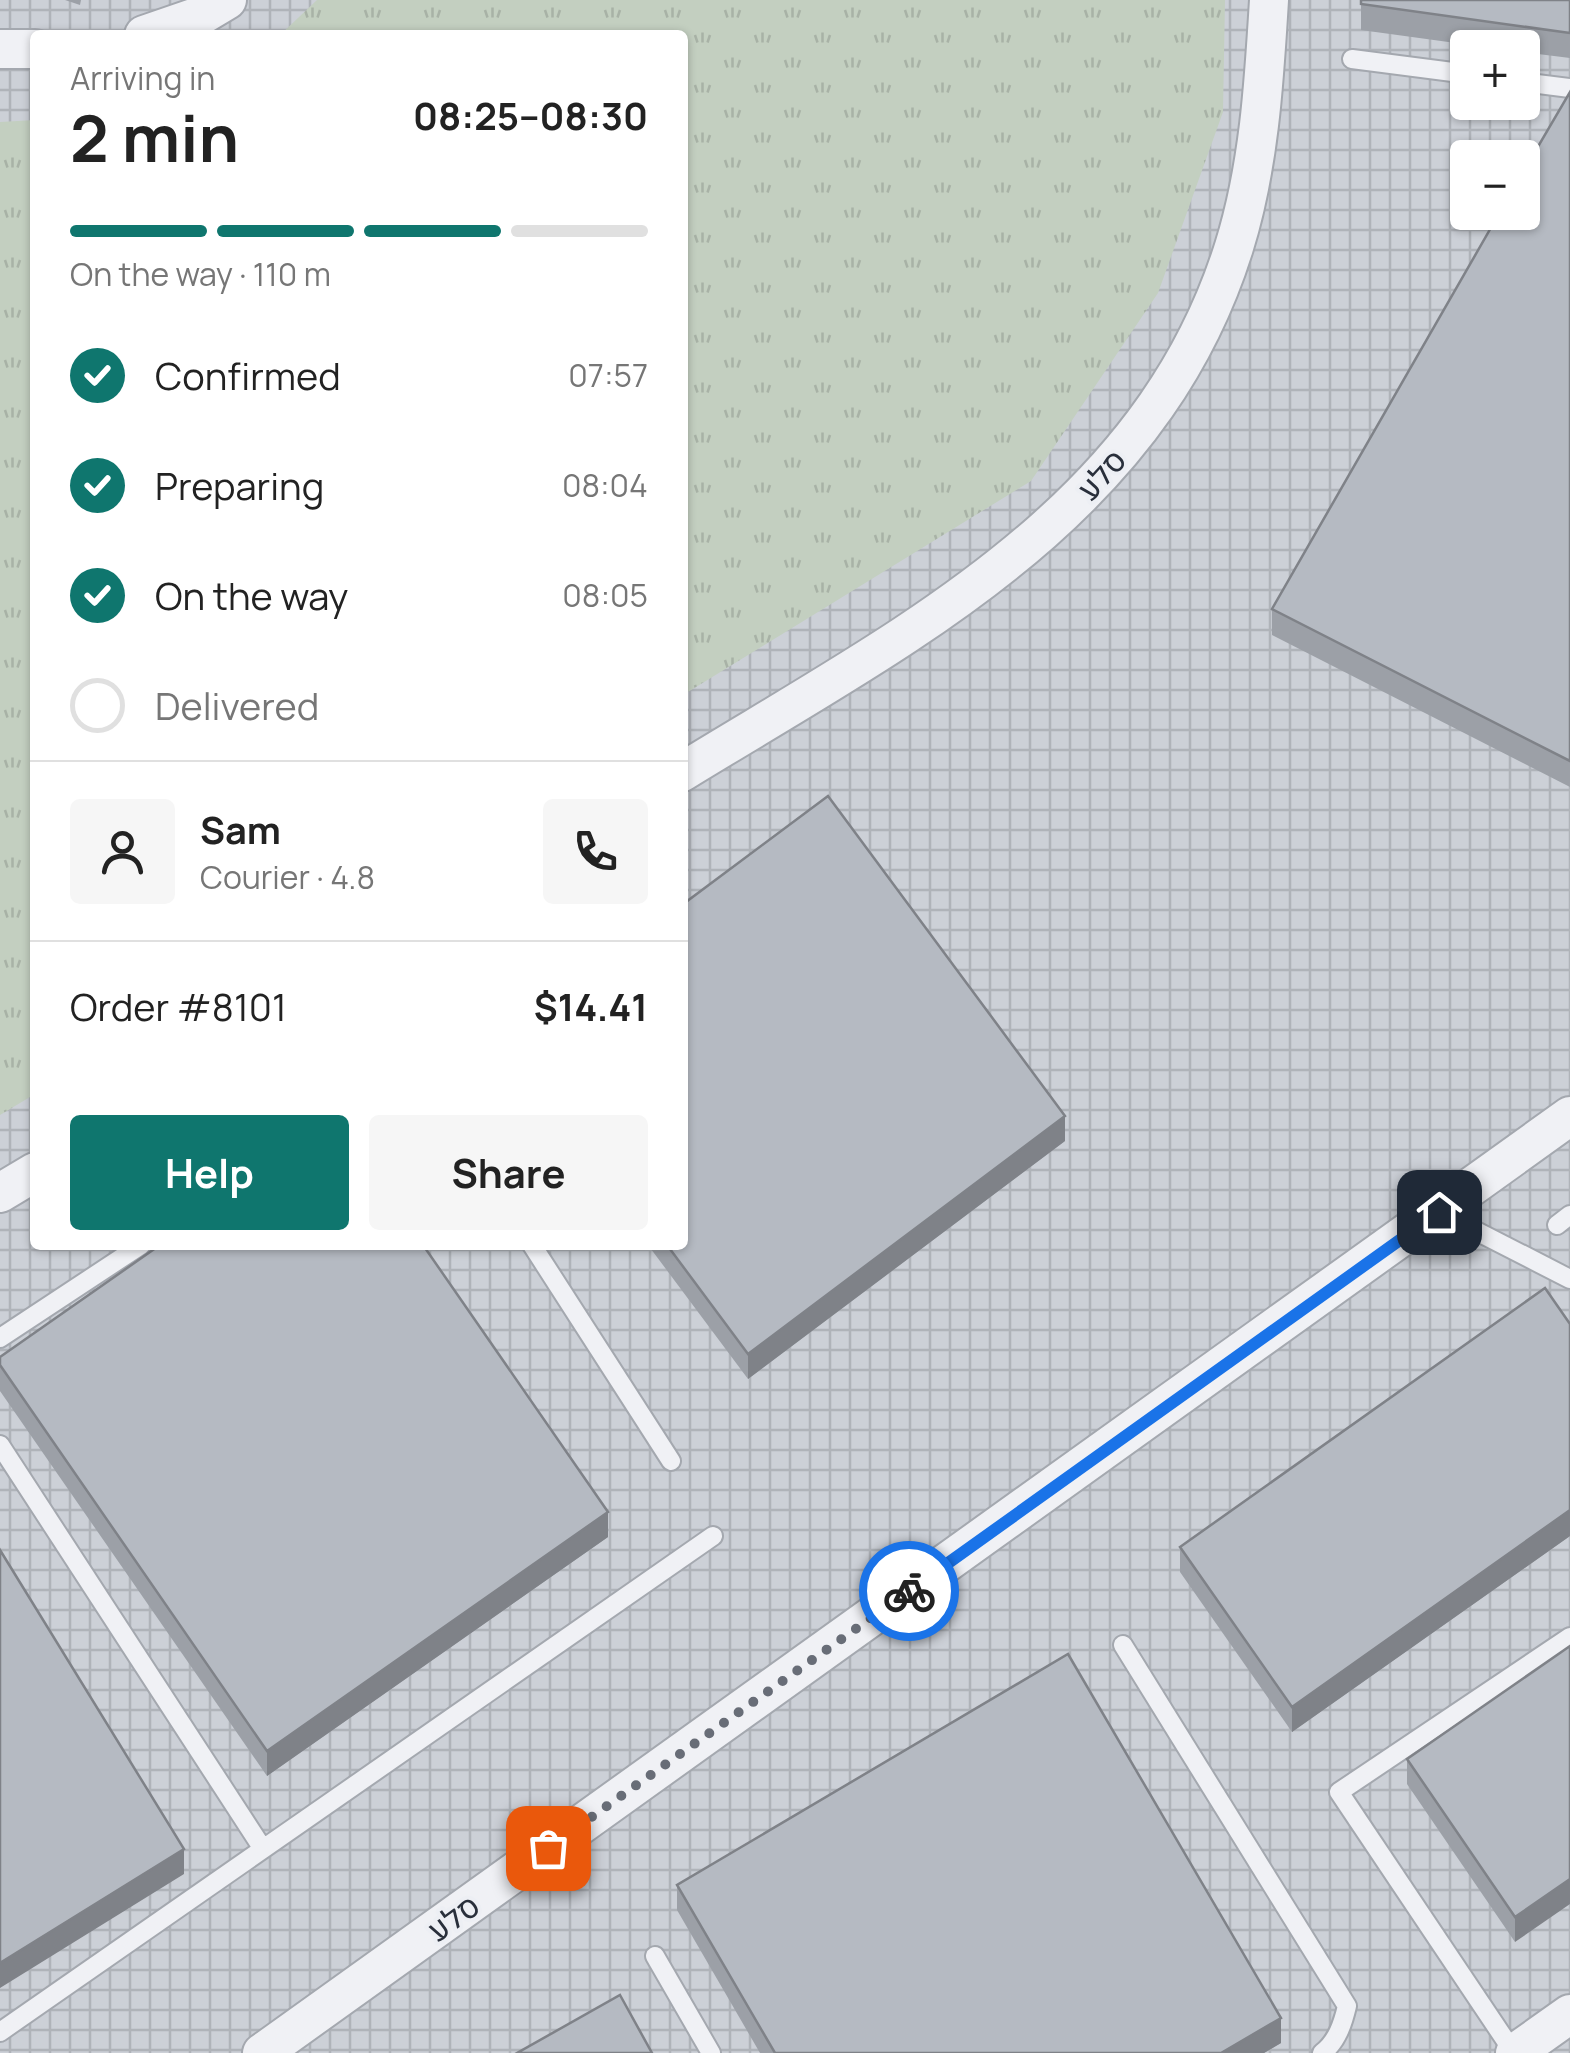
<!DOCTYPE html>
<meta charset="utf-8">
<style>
:root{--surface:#fff;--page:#f6f6f6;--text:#222;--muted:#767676;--line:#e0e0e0;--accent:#0f766e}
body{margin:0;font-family:Manrope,Heebo,sans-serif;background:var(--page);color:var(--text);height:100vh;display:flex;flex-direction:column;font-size:38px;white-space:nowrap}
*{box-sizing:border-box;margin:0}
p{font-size:32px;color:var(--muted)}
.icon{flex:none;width:55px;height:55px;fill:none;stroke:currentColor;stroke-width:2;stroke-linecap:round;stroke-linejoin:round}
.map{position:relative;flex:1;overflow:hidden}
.details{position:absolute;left:30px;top:30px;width:658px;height:1220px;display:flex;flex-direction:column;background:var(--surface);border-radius:10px;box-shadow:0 2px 8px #0004}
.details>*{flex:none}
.tools{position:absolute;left:1450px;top:30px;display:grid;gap:20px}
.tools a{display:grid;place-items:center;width:90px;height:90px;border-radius:10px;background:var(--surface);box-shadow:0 2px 8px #0004;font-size:50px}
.pin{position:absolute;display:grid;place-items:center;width:85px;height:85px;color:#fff;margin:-42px;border-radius:20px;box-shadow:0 5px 15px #0006}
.courier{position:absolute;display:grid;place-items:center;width:100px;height:100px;margin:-50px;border:8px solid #1a73e8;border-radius:50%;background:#fff;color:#222;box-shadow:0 2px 12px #0007}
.overview em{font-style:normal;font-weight:700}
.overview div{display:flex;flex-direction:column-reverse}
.overview{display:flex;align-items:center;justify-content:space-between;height:170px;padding:0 40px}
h1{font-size:65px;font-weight:700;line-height:75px}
.bar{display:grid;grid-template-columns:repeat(4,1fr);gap:15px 10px;align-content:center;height:120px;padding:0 40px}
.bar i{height:12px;border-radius:8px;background:var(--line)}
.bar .on{background:var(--accent)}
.bar p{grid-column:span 4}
.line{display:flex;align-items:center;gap:25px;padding:0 40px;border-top:2px solid var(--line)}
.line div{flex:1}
.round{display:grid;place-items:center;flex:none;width:105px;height:105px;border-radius:10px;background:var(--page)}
ol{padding:0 40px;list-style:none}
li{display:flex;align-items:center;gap:30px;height:110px}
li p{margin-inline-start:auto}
li .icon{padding:10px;border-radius:50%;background:var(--accent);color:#fff;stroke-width:4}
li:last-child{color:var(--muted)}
li i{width:55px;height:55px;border:5px solid var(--line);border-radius:50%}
.action{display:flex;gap:20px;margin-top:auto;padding:20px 40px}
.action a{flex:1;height:115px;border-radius:10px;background:var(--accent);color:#fff;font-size:40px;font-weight:700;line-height:115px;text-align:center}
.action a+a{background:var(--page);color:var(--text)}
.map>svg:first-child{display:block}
.industrial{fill:url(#industrial-grid);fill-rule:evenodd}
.grass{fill:url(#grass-tufts)}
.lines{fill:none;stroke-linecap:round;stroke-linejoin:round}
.lane-casing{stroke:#a4a8af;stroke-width:22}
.street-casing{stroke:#a4a8af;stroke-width:42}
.lane{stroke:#f0f1f5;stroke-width:18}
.street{stroke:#f0f1f5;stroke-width:38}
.wall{fill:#9ca0a7}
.shaded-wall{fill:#7f8288}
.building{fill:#b5bac2;stroke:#7f8288;stroke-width:2.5}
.done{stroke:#686d77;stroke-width:10;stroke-dasharray:0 18}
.route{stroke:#1a73e8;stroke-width:12}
.labels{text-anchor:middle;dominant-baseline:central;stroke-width:8;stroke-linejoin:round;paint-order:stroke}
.street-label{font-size:32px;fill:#292f3b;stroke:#edeff4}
</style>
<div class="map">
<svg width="1570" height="2053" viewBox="0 0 1570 2053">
<defs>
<pattern id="industrial-grid" width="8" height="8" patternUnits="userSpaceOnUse" patternTransform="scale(2.5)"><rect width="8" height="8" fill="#ccd0d7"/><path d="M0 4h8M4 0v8" fill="none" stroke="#afb3b9"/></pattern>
<pattern id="grass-tufts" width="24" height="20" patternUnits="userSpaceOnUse" patternTransform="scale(2.5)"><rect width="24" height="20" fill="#c3cfc0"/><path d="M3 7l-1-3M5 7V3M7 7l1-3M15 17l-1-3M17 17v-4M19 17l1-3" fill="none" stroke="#a8b2a6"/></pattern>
</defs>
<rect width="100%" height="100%" fill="#dee1e6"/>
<!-- industrial -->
<path class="industrial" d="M0,0H1570V2053H0ZM35,35H682V1245H35ZM1468,48H1522V102H1468ZM1468,158H1522V212H1468Z"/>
<!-- grass -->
<path class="grass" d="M317,0H1225L1223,112L1158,293L1031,481L683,695L682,35H280Z
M35,120V1094L0,1115V122Z"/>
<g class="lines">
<defs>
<path id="lane" d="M1352,59L1468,74
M1522,82L1570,88
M1439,1212L1570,1279
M1557,1225L1570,1215
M532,1245L671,1461
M0,1338L141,1245
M0,1445L263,1849
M1123,1645L1347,2006C1343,2023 1337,2042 1322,2053
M655,1956L711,2053
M0,2032L713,1536
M1514,2053L1339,1792L1570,1637"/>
<path id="street" d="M144,35L202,15L227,0
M0,49H35
M682,772C905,635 1150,515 1234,247C1259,167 1264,84 1269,0
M0,1193L35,1172
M262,2053L1570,1116
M1515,2053L1570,2014"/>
</defs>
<!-- lane casing -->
<use href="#lane" class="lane-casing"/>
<!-- street casing -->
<use href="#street" class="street-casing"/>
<!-- lane -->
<use href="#lane" class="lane"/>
<!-- street -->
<use href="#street" class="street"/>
</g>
<!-- wall -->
<path class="wall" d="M65,0H81L80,5Z
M1570,0V58L1522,52V48H1492L1361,30V4Z
M1570,92V787L1272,635V609Z
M1065,1141L748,1379L648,1245H682Z
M1570,1324V1536L1292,1732L1180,1572V1547Z
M0,1357L608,1537L267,1776L0,1391Z
M1570,1646L1515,1942L1407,1784V1759Z
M677,1885L1281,2043L1264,2053H760L677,1910Z"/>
<!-- shaded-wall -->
<path class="shaded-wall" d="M1065,1116V1141L748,1379V1354Z
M1570,1510V1536L1292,1732V1707Z
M608,1512V1537L267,1776V1751Z
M184,1849V1874L0,1988V1963Z
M1570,1879V1904L1515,1942V1917Z
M1281,2018V2043L1264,2053H1221Z"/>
<!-- building -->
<path class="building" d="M1361,0H1570V33L1361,4Z
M1570,92V761L1272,609L1500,212H1522V174Z
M828,796L1065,1116L748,1354L667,1245H682V905Z
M160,1245H423L608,1512L267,1751L0,1365V1357Z
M1545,1288L1570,1324V1510L1292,1707L1180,1547Z
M0,1550L184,1849L0,1963Z
M1570,1646V1879L1515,1917L1407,1759Z
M1068,1654L1281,2018L1221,2053H775L677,1885Z
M620,1995L652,2053H517Z"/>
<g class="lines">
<!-- done -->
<path class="done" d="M548,1848L909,1591"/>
<!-- route -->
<path class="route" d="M909,1591L1439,1212"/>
</g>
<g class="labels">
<!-- street labels -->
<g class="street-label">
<text transform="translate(1101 474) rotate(-48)">סלע</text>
<text transform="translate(453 1917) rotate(-36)">סלע</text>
</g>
</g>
</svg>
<div class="tools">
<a>+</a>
<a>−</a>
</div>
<div class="pin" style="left:548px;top:1848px;background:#ea580c"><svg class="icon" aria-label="bag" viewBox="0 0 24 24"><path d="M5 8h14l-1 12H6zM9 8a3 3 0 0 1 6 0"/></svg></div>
<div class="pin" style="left:1439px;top:1212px;background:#1f2937"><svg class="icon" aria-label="home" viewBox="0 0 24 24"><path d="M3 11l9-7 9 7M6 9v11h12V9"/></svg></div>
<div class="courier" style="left:909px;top:1591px"><svg class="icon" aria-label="bike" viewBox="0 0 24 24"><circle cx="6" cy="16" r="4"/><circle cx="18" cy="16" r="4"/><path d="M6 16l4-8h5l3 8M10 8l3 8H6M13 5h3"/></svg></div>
<section class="details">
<div class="overview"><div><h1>2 min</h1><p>Arriving in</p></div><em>08:25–08:30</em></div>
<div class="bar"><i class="on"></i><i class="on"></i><i class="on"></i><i></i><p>On the way · 110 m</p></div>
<ol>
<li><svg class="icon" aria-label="check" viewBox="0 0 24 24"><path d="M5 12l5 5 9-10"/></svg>Confirmed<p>07:57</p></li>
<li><svg class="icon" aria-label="check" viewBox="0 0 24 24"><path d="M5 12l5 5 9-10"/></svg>Preparing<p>08:04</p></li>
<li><svg class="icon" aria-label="check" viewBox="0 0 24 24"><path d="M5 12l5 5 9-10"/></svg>On the way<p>08:05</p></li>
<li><i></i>Delivered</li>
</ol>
<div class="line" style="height:180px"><a class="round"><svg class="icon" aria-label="person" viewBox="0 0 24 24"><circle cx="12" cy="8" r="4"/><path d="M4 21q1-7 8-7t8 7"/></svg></a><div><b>Sam</b><p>Courier · 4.8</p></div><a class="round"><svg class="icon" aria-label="phone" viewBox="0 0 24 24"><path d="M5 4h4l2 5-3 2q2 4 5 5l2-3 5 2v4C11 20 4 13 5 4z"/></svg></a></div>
<div class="line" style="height:130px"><div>Order #8101</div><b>$14.41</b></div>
<div class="action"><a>Help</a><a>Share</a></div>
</section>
</div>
